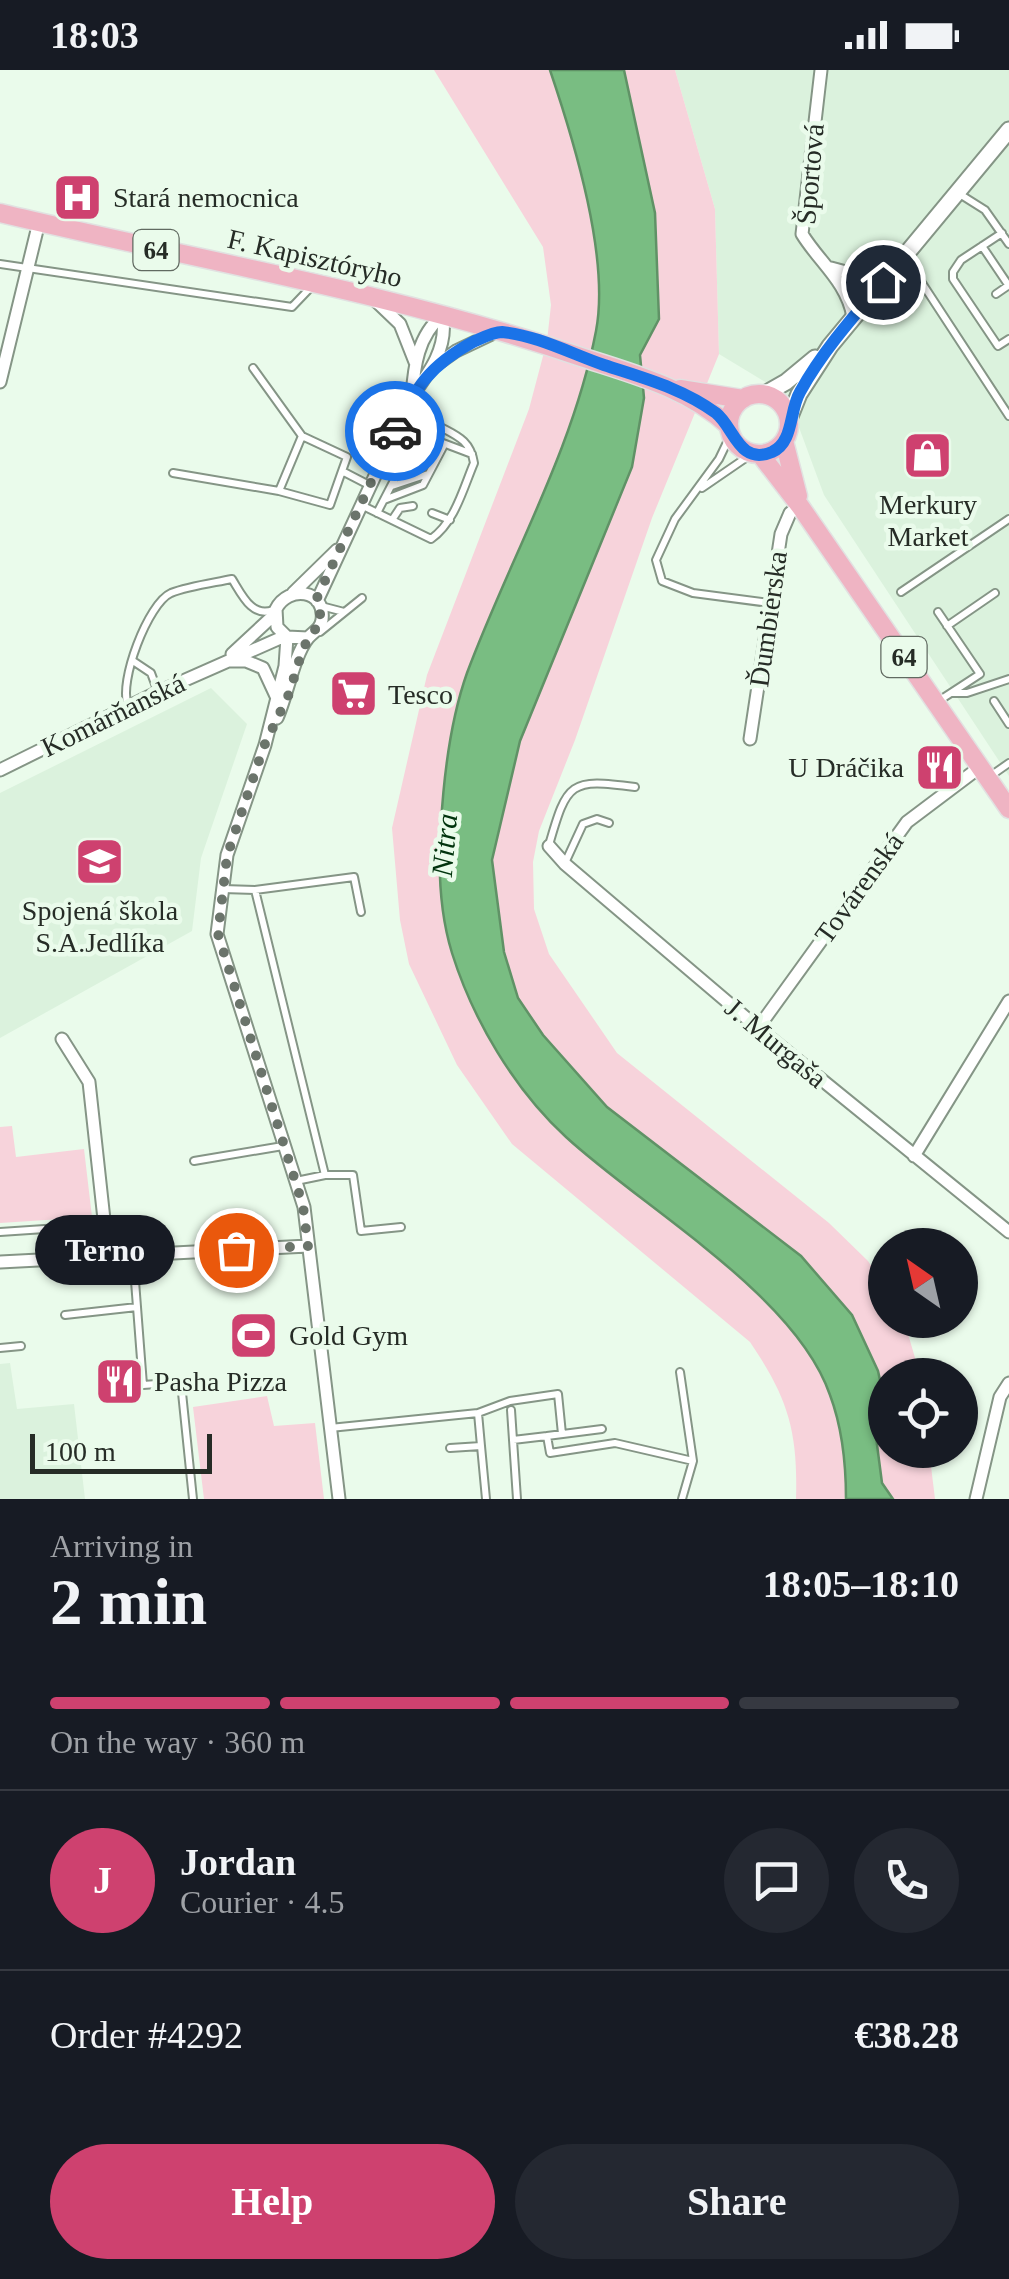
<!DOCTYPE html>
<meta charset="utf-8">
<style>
:root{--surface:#171b24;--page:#242831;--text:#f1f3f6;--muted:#9ea1a6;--line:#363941;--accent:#ce416f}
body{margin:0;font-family:"Times New Roman",serif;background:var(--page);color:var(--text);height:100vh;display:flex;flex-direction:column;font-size:38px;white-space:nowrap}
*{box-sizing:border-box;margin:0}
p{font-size:32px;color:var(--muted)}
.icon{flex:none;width:55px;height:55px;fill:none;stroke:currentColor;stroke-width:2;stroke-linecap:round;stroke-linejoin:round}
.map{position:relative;height:1429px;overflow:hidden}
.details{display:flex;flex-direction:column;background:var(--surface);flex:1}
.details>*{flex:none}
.needle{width:65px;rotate:326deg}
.buttons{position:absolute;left:868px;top:1158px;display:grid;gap:20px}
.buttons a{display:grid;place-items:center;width:110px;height:110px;border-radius:50%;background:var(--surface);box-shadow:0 2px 8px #0004;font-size:50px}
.scale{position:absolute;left:30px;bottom:25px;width:182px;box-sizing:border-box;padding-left:10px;border:5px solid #262c26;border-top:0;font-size:28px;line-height:35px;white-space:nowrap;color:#262c26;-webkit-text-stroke:8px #eafbeb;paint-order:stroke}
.pin{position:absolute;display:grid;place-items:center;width:85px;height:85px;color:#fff;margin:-42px;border:5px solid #fff;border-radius:50%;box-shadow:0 2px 10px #0007}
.courier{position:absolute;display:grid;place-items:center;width:100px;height:100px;margin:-50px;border:8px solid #1a73e8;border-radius:50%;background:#fff;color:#222;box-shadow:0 2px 12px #0007}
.bubble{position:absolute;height:70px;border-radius:35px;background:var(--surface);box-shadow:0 2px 8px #0004;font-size:32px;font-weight:700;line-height:70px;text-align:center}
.headline em{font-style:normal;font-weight:700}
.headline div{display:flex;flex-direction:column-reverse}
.headline{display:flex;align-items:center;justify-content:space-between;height:170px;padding:0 50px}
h1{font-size:65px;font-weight:700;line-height:75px}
.bar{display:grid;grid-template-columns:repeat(4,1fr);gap:15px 10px;align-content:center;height:120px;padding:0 50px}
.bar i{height:12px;border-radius:8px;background:var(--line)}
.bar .current{background:var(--accent)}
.bar p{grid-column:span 4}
.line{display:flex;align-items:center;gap:25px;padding:0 50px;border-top:2px solid var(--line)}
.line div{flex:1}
.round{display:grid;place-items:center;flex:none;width:105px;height:105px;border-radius:52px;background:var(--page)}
.action{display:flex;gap:20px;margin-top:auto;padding:20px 50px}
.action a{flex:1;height:115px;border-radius:60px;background:var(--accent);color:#fff;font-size:40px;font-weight:700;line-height:115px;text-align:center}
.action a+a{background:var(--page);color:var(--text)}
.status{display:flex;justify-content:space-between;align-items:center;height:70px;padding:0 50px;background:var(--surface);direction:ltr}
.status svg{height:28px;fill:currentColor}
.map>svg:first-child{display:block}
.built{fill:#dbf2dd}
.green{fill:#f7d3db}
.water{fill:#79bd82;stroke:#609266;stroke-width:2.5}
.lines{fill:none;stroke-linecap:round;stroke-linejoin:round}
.service-casing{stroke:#859586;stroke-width:10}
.minor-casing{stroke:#859586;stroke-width:15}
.tertiary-casing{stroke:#859586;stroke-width:19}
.primary-casing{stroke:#e1e1e1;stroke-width:21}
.service{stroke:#fff;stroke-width:6}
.minor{stroke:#fff;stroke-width:11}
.tertiary{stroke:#fff;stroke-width:15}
.primary{stroke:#efb4c3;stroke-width:18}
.done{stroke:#6b746b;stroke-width:10;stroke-dasharray:0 18}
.route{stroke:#1a73e8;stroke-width:12}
.labels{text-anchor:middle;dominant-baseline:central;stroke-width:9;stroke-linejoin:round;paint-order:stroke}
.shield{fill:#eafbeb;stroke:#616a61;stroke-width:2.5}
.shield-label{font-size:25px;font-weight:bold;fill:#262c26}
.street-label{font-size:28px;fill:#262c26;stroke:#eafbeb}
.poi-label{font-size:28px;fill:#262c26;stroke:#eafbeb;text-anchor:start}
.water-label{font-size:30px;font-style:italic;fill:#00330d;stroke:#eafbeb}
</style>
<div class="status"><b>18:03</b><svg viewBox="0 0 49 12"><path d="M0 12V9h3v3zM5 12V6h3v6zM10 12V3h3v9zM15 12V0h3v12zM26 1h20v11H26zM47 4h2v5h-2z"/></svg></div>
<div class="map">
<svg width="1009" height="1429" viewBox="0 0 1009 1429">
<rect width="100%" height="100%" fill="#eafbeb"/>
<!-- built -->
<path class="built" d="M675,0H1009V706L824,425L787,325L719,284L715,139Z
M211,618L247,654L201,788L192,861L0,968V723Z
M10,1293L17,1339L74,1334L85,1429H0V1294Z"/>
<!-- green -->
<path class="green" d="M434,0H550C574,71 610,188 596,261C573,381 509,490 467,603C450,651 444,703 441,754C438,796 439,841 452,883C473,950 514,1019 566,1067C643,1138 796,1226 830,1325C841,1357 846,1395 846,1429H796C798,1361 788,1328 750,1272L512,1074L457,995L409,894L400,850L392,758L427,605L529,339L547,271L551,235L543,177Z
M624,0H675L715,139L719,284L652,448L575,670L539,761L533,792L534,839L549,884L617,983L829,1153L868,1191L885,1217V1250H904L920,1305H885V1333L878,1301L801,1186L607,1037L543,965L518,928L504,882L492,790L520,671L632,397L644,328L640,285L659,249L644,96Z
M12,1056L16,1087L84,1079L92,1147L0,1153V1057Z
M267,1326L274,1356L315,1353L324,1429H204L193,1337Z
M885,1356V1380H929L935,1429H893L882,1413L876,1367Z"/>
<!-- water -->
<path class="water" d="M550,0H624L655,143L659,249L640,285L644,328L632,397L520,671L492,790L504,882L518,928L543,965L607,1037L801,1186L852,1245L878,1301L885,1333V1356L876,1367L882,1413L893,1429H846C846,1395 842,1357 830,1325C796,1225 643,1138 566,1067C514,1019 473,950 452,883C439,841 438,796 441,754C444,703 450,651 467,603C509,490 573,381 596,261C610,188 574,71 550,0Z"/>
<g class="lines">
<defs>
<path id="service" d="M958,123L985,140L1009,174
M1002,163L961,190L953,202V209L998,276L1009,269
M982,176L1009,216
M901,193L920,210L1009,346
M0,194L292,237L312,216
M996,224L1009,215
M253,298L302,366
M432,353L435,370L472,384
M731,364L719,389L675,449L656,490L662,511L693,523L769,533
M400,400L436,390
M173,403L279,421L330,435L342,401
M392,416L428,404
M702,418L753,383
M279,421L302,366L347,387L342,401L369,415
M384,430L423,415L443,377
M361,435L431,469C455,452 463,419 474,393C470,368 454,365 435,354C425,349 417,340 408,333
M377,443L406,387L444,375
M432,443L450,450
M392,450L400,438L413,436
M901,522L1009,449
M321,536L344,542
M947,556L995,523
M320,562L362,528
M133,591L151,603L158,622
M952,623H967L1009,609
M994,631L1009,654
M937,632L980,604L938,542
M128,635C118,613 148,533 171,523C189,516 213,513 232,509C242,525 252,548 273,540
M989,707L1009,693
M549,775C567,712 570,708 635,717
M565,793L583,754L597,749L609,753
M223,819L255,820L354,807L361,842
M255,820L325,1105
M194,1091L283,1076
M296,1111L325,1105H353L361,1161L401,1157
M0,1162L104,1155
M133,1185L143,1315L211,1310
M65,1245L137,1237
M0,1278L21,1276
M680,1302L693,1391
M181,1313L193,1429
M511,1340L513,1370L547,1366L550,1383L615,1373L693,1391L682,1429
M330,1358L478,1343L510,1331L558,1324L562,1364
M547,1366L602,1359
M513,1370L517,1429
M481,1376L486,1429
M450,1378L481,1376L478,1343"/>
<path id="minor" d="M821,0L802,164C819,192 847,212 853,247
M831,198L883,212
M376,231L400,254L415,292
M432,298L456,281L498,261
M0,312L39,152
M293,523L337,480
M317,531L412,326C429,303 449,276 442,246C418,265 414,297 412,326
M287,567L285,596L265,675L227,785L217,864L304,1137L339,1429
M232,584L274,545
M230,591H246L263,598L276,626
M277,648C287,626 294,585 308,568C314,561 320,560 322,550C326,519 288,515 276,539L277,557L287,567L308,568
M750,669L781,464L790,443L800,436
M0,700L158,622L285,566
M549,776L565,794L758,958L1009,1162
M758,958L907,752L980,697
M62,969L89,1012L108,1186
M914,1086L1009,931
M0,1192L308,1176
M976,1429L1000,1327L1009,1313"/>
<path id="tertiary" d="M765,324L786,312L815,288
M789,349L799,324L830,276L1009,60"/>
<path id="primary" d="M0,143C192,189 391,222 578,286C632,304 687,317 729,356
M680,319L743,329
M729 354a30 30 0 1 1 60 0a30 30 0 1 1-60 0Z
M784,371L798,426
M760,384L800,436L1009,739"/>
</defs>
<!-- service casing -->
<use href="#service" class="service-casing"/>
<!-- minor casing -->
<use href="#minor" class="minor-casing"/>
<!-- tertiary casing -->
<use href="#tertiary" class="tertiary-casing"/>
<!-- primary casing -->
<use href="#primary" class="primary-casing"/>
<!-- service -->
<use href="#service" class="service"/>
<!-- minor -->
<use href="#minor" class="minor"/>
<!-- tertiary -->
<use href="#tertiary" class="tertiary"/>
<!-- primary -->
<use href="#primary" class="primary"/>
</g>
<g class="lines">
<!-- done -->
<path class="done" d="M236,1180L308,1176L303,1136L218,864L227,786L264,676L289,624L300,588L308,568L322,551L316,530L395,361"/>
<!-- route -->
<path class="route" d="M395,361C415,318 430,295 473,272C482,268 493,262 502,262C536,265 572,284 604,295C643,308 682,318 716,343C734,357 739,396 772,382C794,372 789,341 800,322C822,282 853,247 883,212"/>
</g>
<!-- icons -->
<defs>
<symbol id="hospital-square" viewBox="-11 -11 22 22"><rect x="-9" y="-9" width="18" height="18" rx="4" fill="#ce416f" stroke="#eafbeb"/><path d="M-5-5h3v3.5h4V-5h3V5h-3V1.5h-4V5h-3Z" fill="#fff"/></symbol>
<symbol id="shop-square" viewBox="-11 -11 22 22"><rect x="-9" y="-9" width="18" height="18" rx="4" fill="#ce416f" stroke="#eafbeb"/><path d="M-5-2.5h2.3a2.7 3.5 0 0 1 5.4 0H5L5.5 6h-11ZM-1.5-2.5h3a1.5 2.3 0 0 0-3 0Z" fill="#fff"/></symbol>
<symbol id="supermarket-square" viewBox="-11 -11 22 22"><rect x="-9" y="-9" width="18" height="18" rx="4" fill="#ce416f" stroke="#eafbeb"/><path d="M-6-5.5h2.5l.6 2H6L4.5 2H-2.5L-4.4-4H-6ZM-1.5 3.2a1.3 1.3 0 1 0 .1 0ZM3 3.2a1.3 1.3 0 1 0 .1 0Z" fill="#fff"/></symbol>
<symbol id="restaurant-square" viewBox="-11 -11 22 22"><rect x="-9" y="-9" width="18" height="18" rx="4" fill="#ce416f" stroke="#eafbeb"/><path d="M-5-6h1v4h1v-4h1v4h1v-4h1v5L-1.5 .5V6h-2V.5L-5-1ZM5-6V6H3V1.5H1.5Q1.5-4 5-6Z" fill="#fff"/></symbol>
<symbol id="school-square" viewBox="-11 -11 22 22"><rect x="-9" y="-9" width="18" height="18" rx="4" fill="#ce416f" stroke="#eafbeb"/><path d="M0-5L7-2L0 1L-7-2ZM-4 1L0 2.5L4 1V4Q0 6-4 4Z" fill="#fff"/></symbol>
<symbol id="stadium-square" viewBox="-11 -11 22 22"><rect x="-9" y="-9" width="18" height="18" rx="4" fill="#ce416f" stroke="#eafbeb"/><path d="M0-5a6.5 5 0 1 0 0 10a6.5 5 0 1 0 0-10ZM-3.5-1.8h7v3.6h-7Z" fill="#fff"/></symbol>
</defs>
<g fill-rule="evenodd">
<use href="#hospital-square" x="50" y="100" width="55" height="55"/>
<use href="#shop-square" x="900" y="358" width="55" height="55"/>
<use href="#supermarket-square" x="326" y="596" width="55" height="55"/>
<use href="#restaurant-square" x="912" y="670" width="55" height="55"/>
<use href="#school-square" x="72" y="764" width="55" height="55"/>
<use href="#stadium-square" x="226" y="1238" width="55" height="55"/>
<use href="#restaurant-square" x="92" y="1284" width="55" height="55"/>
</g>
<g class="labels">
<!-- shield labels -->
<g class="shield">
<rect x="133.5" y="160" width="45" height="40" rx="8"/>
<rect x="881.5" y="567" width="45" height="40" rx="8"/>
</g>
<g class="shield-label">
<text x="156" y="180">64</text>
<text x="904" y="587">64</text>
</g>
<!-- street labels -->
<g class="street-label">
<text transform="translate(810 104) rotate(-85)">Športová</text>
<text transform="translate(315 188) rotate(13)">F. Kapisztóryho</text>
<text transform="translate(768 549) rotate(-82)">Ďumbierska</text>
<text transform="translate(113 645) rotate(-26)">Komárňanská</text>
<text transform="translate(859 818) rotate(-54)">Továrenská</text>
<text transform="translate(776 973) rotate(40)">J. Murgaša</text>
</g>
<!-- poi labels -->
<g class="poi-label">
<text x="113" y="127">Stará nemocnica</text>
<text x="928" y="434" text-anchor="middle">Merkury<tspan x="928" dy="32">Market</tspan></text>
<text x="388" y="624">Tesco</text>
<text x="904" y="697" text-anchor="end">U Dráčika</text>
<text x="100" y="840" text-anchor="middle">Spojená škola<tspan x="100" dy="32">S.A.Jedlíka</tspan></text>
<text x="289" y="1265">Gold Gym</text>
<text x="154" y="1311">Pasha Pizza</text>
</g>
<!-- water labels -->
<g class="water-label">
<text transform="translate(444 775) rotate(-85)">Nitra</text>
</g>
</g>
</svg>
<div class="buttons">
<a><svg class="needle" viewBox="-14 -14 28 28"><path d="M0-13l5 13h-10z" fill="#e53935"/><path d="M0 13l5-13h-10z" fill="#9ea1a6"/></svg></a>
<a><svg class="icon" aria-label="locate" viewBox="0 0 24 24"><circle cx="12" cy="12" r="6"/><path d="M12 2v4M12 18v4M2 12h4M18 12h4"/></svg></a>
</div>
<div class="scale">100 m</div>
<div class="pin" style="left:236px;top:1180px;background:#ea580c"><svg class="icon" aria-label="bag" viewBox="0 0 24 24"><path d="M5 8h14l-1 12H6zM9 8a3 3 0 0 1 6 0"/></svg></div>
<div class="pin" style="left:883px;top:212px;background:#1f2937"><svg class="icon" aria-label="home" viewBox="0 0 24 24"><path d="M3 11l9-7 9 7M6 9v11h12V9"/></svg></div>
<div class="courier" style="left:395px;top:361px"><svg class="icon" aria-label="car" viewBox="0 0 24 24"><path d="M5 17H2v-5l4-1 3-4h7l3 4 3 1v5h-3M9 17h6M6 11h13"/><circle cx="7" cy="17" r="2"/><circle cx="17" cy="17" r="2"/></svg></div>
<div class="bubble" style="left:35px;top:1145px;width:140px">Terno</div>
</div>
<section class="details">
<div class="headline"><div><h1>2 min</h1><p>Arriving in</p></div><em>18:05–18:10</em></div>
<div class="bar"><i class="current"></i><i class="current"></i><i class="current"></i><i></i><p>On the way · 360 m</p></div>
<div class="line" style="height:180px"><b class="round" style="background:var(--accent);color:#fff">J</b><div><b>Jordan</b><p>Courier · 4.5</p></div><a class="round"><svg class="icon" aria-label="chat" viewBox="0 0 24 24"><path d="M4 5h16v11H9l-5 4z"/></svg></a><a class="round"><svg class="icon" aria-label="phone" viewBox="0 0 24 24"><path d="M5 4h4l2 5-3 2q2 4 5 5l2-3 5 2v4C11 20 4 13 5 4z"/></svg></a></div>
<div class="line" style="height:130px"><div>Order #4292</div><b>€38.28</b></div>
<div class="action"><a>Help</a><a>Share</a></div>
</section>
